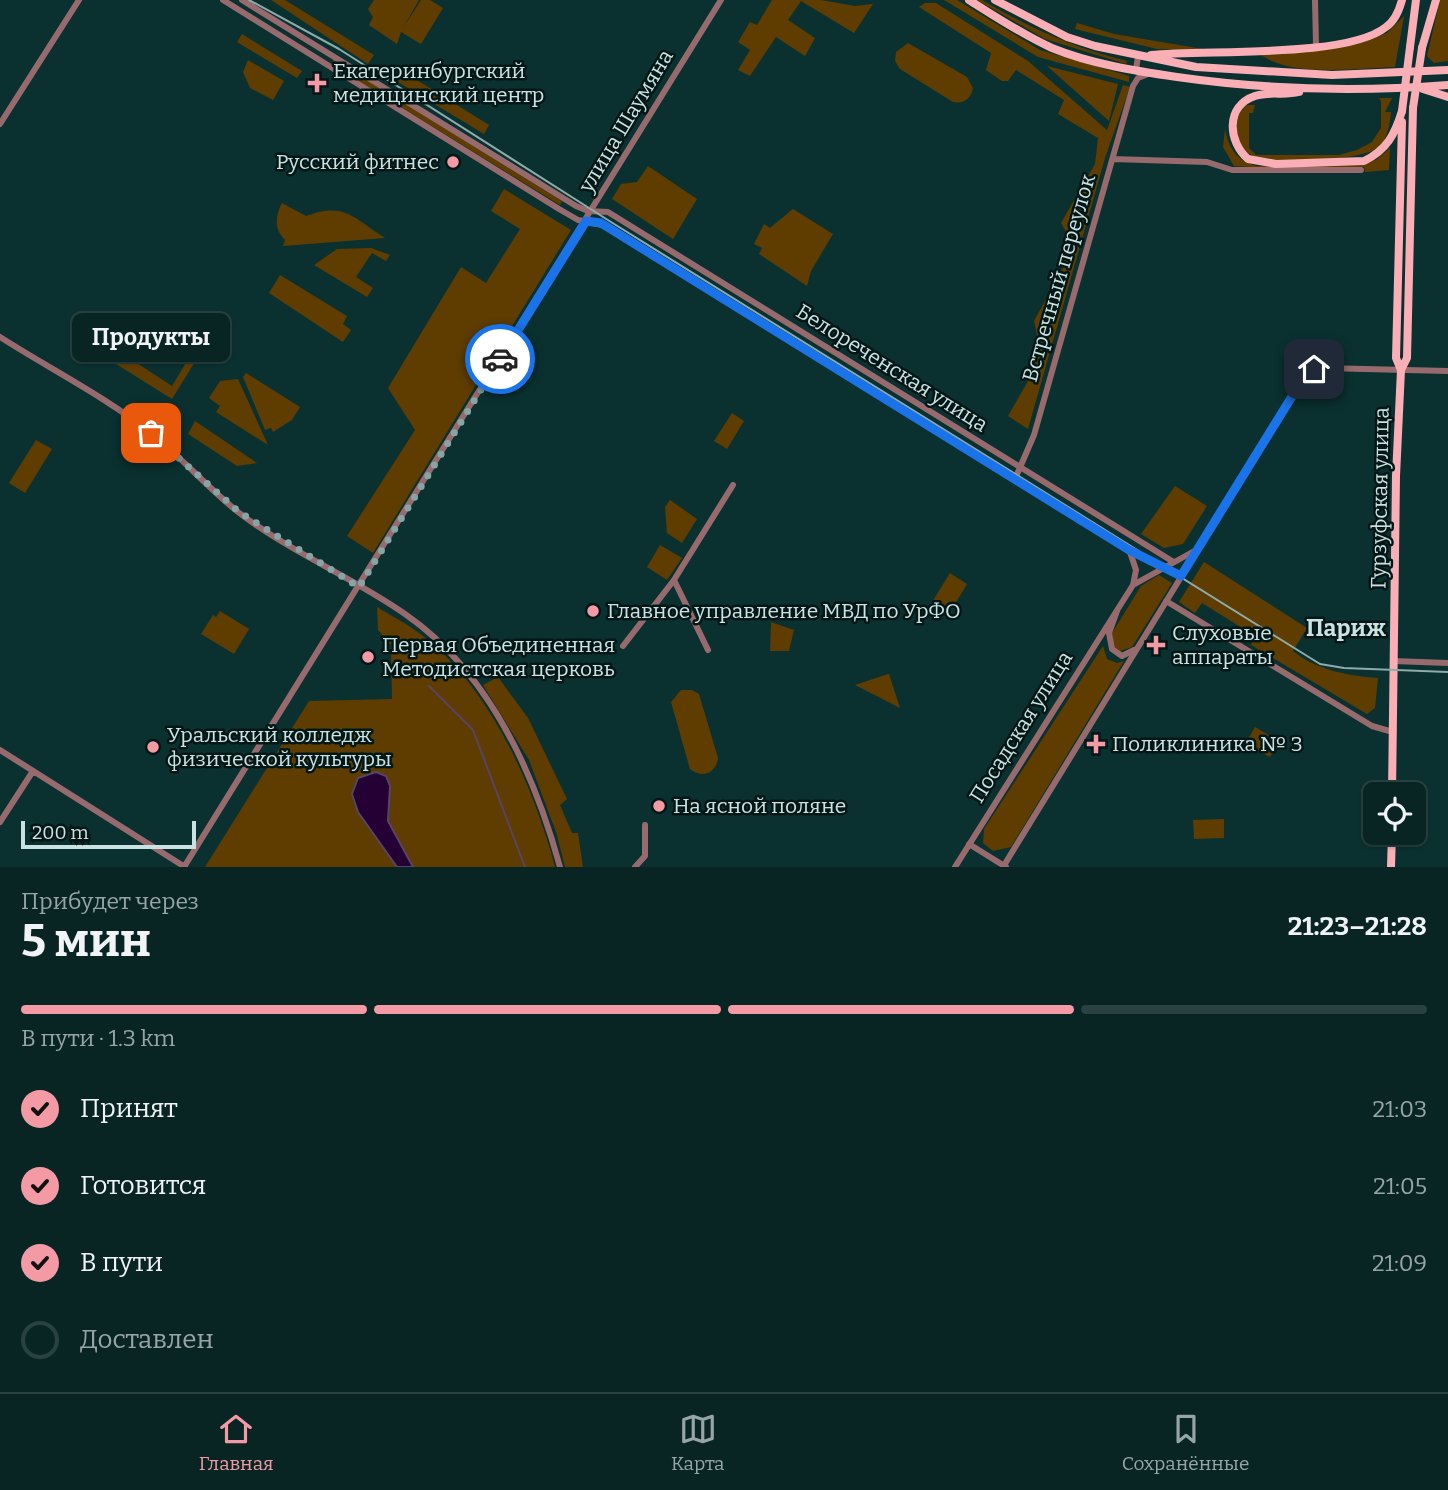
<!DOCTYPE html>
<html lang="ru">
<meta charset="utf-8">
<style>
:root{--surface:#082524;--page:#112d2c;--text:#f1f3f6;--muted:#98a5a6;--line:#294241;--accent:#f49aa4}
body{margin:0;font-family:Bitter,serif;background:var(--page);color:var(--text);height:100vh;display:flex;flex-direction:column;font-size:26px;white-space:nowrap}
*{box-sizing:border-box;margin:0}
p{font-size:23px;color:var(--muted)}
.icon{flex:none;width:38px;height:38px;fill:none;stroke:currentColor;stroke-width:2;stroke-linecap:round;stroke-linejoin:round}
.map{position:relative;height:867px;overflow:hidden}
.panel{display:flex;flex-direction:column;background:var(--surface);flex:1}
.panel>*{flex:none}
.buttons{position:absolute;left:1363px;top:782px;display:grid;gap:14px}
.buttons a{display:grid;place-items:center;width:63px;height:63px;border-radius:10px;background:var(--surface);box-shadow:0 2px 5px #0004,0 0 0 2px var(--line);font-size:35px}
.scale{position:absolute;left:21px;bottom:18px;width:175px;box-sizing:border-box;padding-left:7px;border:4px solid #cae3e2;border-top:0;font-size:19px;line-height:24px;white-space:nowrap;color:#cae3e2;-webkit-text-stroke:5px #031716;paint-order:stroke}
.pin{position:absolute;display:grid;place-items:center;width:60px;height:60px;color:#fff;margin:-30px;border-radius:14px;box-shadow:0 4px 10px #0006}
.courier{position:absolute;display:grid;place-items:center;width:70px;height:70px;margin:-35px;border:5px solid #1a73e8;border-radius:50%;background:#fff;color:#222;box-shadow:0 2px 9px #0007}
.bubble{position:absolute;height:49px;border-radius:10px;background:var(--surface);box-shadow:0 2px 5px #0004,0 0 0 2px var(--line);font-size:23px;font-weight:700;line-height:49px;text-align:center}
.overview em{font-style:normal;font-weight:700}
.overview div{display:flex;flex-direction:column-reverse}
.overview{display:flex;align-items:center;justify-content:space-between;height:119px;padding:0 21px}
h1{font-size:46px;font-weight:700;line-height:52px}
.bar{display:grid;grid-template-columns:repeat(4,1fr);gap:10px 7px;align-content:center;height:84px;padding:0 21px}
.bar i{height:9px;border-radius:5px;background:var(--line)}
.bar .selected{background:var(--accent)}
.bar p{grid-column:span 4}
ol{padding:0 21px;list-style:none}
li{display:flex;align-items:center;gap:21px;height:77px}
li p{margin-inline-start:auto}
li .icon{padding:7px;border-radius:50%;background:var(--accent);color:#111;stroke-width:4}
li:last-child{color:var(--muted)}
li i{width:38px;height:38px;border:4px solid var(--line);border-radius:50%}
.menu{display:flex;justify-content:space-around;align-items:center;height:98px;border-top:2px solid var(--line);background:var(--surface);font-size:19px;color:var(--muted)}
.menu a{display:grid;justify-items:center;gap:4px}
.menu .selected{color:var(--accent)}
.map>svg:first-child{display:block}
.green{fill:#5f3d01}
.water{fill:#250035;stroke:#564469;stroke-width:2}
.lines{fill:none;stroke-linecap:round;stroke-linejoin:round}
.stream{stroke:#564469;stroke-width:2}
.minor{stroke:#976a6e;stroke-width:6}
.major{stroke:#faafb6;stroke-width:8}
.tram{stroke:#8eabaa;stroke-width:2}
.major-bridge{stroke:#faafb6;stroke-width:8}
.done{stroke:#87a5a4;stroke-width:7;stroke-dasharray:0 12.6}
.route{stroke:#1a73e8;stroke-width:9}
.poi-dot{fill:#f49aa4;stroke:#031716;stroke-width:2.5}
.labels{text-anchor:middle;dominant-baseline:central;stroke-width:5;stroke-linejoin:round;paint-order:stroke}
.poi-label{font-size:21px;fill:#cae3e2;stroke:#031716;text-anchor:start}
.street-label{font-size:21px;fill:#cae3e2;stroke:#031716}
.neighbourhood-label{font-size:23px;font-weight:bold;fill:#cae3e2;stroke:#031716}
</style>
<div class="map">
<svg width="1448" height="867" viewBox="0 0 1448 867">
<rect width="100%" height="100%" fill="#0a3130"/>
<!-- green -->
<path class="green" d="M271,0H285L374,55L368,64Z
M374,0H419L403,28L421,0H430L443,8L421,44L401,32L397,44L369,25L373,17L368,9Z
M772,0H821L855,6L873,4L854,33L801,1L788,20L815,38L805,56L776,37L750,76L738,70L750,50L738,42L750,22L757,25Z
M944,0H957L1040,50L1129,76V82L1038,57Z
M977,0H982C1030,28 1074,48 1127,61L1126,64L1045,39Z
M1440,0H1448V61L1434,63L1427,56Z
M925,3H936L1028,61L1107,130L1123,85L1130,87L1105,158L1028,429L1008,416L1035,369L1031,354L1038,339L1034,321L1063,268L1064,253L1070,238L1061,223L1095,164L1098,138L1058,114L1064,100L1016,70L1008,81H1002L986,70L991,53L919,7Z
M1404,16L1395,67C1358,68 1290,78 1260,54L1361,43L1387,33Z
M1077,23L1114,34L1209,50L1157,49L1075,29Z
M242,34L302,71L297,78L237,42Z
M908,43L967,77L973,88C971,99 964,104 953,102L900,69L895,61L896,52Z
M334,59L562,201L560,205L331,64Z
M248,60L284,81L273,100L250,88L243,72Z
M1047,66L1118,84L1109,121Z
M404,72L489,125L484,134L398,82Z
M1379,98H1392L1385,112H1391C1390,123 1388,138 1379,147C1364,161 1269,165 1251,155C1241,150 1237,139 1236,128C1235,120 1240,110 1246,105H1255L1253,113H1249V148L1256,155H1339L1357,150L1372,142L1381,128V101Z
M1225,129C1229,149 1237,161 1257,166L1363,164L1376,160L1390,148L1389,170L1365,172L1364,167L1267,168L1234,166L1223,147Z
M648,166L697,199L673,239L612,199L621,184L637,182Z
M504,189L571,230L373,553L347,536L415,430L388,388L461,267L486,283L520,229L491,211Z
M282,203L306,216C345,202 352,217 385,238L283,246L285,240C274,229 275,216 282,203Z
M793,209L833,234L811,271L807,286L759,254L762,248L754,244L764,224L770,228Z
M371,248L390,255L386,261L372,253L356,277L373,288L367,297L314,265L337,249Z
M280,275L347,316L343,324L351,330L343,342L269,293Z
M154,315L204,347L172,399L116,364L123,354L172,386L193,351L150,322Z
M246,373L300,407L292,420L273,432L271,428L265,430L243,377Z
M238,379L268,445L216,412L220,406L209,398L220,381Z
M732,413L744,421L727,449L714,441Z
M195,421L257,463L237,466L188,434Z
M36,440L52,449L25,493L9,483Z
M1175,486L1207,506L1183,544L1164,548L1141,534Z
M670,500L697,519L682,543L667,533L665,507Z
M660,545L682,558L667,580L647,567Z
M1204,562L1307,628L1293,651C1316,670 1349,676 1378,678L1375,708L1367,714L1251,645L1255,636L1202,603L1195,613L1179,602Z
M950,573L967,584L952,609L948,607L942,615L929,607Z
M1159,575L1172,583L1132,647L1120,651L1113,646L1112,633L1141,586Z
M377,607C392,616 409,625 423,636C490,688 534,787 555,867H205L309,701L392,699L391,645L378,630Z
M220,611L249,629L234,654L201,634L213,615L216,617Z
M771,622L794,630L789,651H770Z
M1103,646L1107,659L1117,663L1124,661L1011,847L993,851L983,843L984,829Z
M889,674L900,708L855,685L888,674Z
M498,677L528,718L567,799L560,805L572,833H578L583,867H565L556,832L529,760L483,685Z
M681,690H692L699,694L718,758C716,773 703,779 690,769L671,702Z
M1255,727L1279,741L1270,757L1245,744Z
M1224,819V838L1194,839L1193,820Z"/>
<!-- water -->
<path class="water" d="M376,772L386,776L390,786L388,821L413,867H397L358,812L352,794L358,778Z"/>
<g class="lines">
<!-- stream -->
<path class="stream" d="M429,686L473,730L525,867"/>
<!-- minor -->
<path class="minor" d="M223,0L559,209L578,220L607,226L1129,550L1181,576
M242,0L576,206L588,211L608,212L1172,561
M1315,0L1316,45
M1136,70L1138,56
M0,124L79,0
M1113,159L1207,162L1232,170H1361
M0,337C50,369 106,397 152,434C182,458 208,488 238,512C290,552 352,577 405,614C489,672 534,772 560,867
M1015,479L1034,435L1133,86L1138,78L1148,74
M1133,585L1198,549
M1166,601L1372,726L1393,732
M1117,611L1109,633L1112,649L1122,656L1134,650
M623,646L674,580
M708,650L674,580L733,485
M1393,661L1448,663
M0,750L185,867
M0,822L33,771
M969,844L1006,867
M184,867L721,0
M635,867L645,856V825
M955,867L1133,585L1136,570L1130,552
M1003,867L1307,372L1323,368L1448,371"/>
<!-- major -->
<path class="major" d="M969,0C996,17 1023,35 1052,48C1091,64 1136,71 1177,77C1268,90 1356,92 1448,85
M995,0L1067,37L1095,46L1196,67L1332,75L1448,70
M1410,47L1416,0
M1422,48L1436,0
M1151,55C1204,49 1346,59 1386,27C1395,21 1399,11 1402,0
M1423,89L1448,97
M1299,92C1284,96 1269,91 1255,96C1225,106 1228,142 1248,159L1276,164L1364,161C1387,150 1395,134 1402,111
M1401,370L1396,358L1402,122
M1392,794L1396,476L1401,370L1407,358L1413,108
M1391,867L1392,833"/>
<!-- tram -->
<path class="tram" d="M249,0L339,49L611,222L1320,664L1344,668L1448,672"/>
<!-- major-bridge -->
<path class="major-bridge" d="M1413,108L1422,48
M1402,111L1410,47"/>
</g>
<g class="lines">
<!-- done -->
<path class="done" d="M151,433L239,512L359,587L500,359"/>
<!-- route -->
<path class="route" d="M500,359L586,221L601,223L1129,550L1181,576L1296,390L1307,372L1314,369"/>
</g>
<!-- markers -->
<g class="poi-dot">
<path d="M313.5 72.5h7v7h7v7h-7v7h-7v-7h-7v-7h7z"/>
<circle cx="453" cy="162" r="7"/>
<circle cx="593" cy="611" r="7"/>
<path d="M1152.5 634.5h7v7h7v7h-7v7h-7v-7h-7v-7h7z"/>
<circle cx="368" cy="657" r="7"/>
<path d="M1092.5 733.5h7v7h7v7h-7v7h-7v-7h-7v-7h7z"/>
<circle cx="153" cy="747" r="7"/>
<circle cx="659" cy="806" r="7"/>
</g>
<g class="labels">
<!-- poi labels -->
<g class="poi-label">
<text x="333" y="71">Екатеринбургский<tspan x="333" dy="24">медицинский центр</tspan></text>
<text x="439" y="162" text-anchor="end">Русский фитнес</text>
<text x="607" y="611">Главное управление МВД по УрФО</text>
<text x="1172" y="633">Слуховые<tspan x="1172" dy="24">аппараты</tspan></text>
<text x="382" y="645">Первая Объединенная<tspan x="382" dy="24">Методистская церковь</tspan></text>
<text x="167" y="735">Уральский колледж<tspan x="167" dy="24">физической культуры</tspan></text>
<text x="1112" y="744">Поликлиника № 3</text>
<text x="673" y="806">На ясной поляне</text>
</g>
<!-- street labels -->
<g class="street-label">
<text transform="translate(626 121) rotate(-59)">улица Шаумяна</text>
<text transform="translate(1059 278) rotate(-74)">Встречный переулок</text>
<text transform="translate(892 368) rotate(32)">Белореченская улица</text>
<text transform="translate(1380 498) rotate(-89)">Гурзуфская улица</text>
<text transform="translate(1021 727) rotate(-58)">Посадская улица</text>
</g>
<!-- neighbourhood labels -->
<g class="neighbourhood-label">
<text x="1346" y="628">Париж</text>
</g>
</g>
</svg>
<div class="buttons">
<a><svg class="icon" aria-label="locate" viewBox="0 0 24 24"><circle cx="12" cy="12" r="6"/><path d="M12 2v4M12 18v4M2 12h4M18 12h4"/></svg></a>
</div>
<div class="scale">200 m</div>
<div class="pin" style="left:151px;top:433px;background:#ea580c"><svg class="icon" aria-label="bag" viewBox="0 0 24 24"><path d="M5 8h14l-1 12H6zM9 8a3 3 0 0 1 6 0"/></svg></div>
<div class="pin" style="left:1314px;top:369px;background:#1f2937"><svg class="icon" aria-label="home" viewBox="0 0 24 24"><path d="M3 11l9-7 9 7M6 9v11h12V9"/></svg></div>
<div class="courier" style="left:500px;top:359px"><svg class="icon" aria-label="car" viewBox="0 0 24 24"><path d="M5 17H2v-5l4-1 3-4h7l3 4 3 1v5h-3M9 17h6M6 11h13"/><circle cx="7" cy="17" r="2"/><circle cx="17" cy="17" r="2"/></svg></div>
<div class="bubble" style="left:72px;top:313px;width:158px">Продукты</div>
</div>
<section class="panel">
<div class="overview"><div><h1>5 мин</h1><p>Прибудет через</p></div><em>21:23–21:28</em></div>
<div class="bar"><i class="selected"></i><i class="selected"></i><i class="selected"></i><i></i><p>В пути · 1.3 km</p></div>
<ol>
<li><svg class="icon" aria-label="check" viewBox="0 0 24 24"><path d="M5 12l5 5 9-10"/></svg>Принят<p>21:03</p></li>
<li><svg class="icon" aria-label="check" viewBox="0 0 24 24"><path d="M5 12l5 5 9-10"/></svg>Готовится<p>21:05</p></li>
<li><svg class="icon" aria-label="check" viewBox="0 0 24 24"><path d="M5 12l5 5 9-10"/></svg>В пути<p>21:09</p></li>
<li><i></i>Доставлен</li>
</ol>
</section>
<nav class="menu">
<a class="selected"><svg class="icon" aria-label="home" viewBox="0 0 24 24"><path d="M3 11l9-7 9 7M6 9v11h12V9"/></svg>Главная</a>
<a><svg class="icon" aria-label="map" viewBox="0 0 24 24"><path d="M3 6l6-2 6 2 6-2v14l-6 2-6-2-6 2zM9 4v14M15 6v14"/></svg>Карта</a>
<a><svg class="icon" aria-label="saved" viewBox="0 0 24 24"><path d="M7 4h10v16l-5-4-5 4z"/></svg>Сохранённые</a>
</nav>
